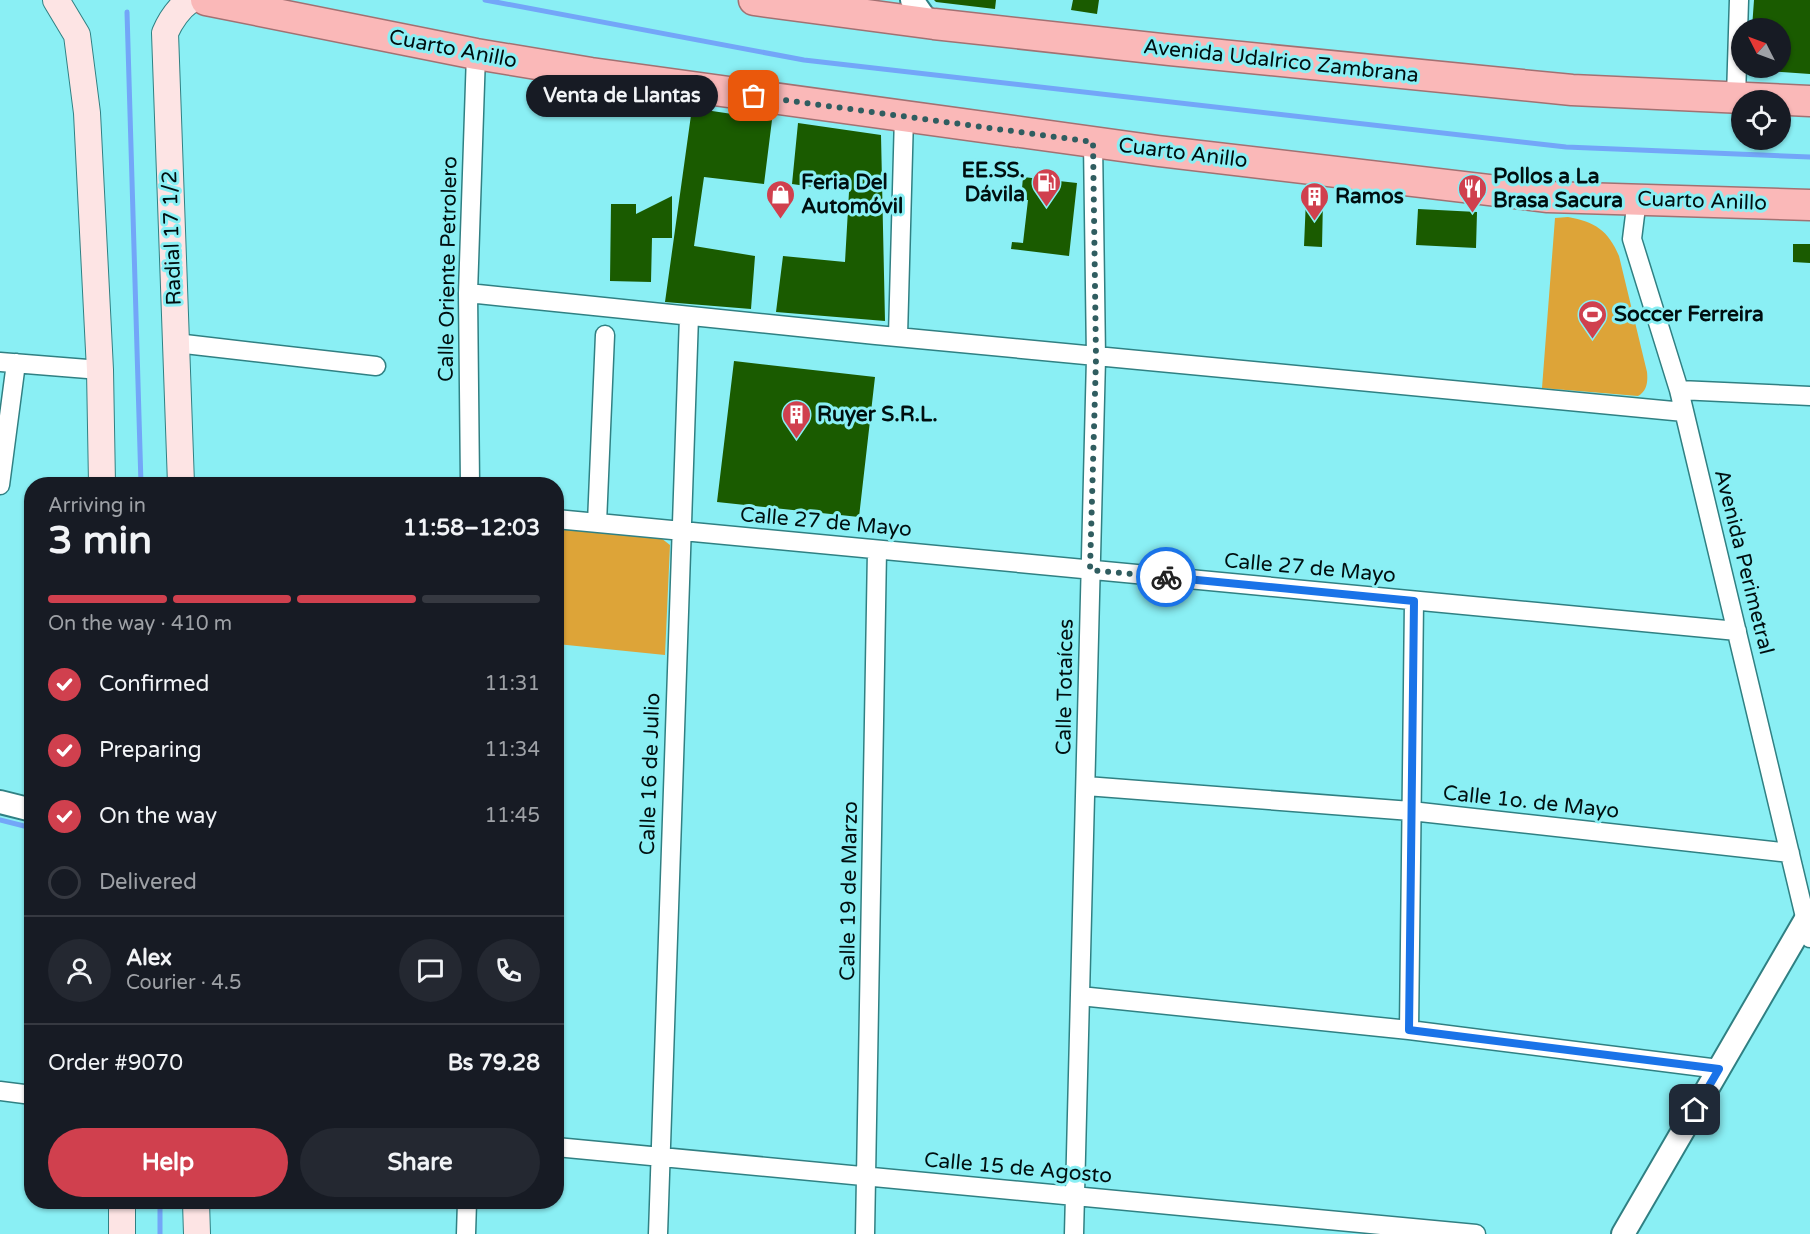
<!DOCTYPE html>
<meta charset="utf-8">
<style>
:root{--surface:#171b24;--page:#242831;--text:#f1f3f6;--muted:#9ea1a6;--line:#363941;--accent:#d0404e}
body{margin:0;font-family:"Varela Round",sans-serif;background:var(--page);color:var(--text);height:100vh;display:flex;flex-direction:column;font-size:22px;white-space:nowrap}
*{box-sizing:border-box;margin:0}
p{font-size:20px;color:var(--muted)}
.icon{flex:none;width:33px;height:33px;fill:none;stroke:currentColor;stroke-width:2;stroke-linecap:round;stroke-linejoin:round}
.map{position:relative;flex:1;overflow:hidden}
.panel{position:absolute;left:24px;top:477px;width:540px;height:732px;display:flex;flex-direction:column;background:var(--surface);border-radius:24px;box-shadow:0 2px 4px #0004}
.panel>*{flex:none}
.needle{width:39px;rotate:312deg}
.controls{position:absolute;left:1731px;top:18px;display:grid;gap:12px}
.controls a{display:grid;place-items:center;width:60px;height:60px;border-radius:50%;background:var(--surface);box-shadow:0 2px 4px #0004;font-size:30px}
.pin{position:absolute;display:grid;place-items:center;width:51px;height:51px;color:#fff;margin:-26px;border-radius:12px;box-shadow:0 3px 9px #0006}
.courier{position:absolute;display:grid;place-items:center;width:60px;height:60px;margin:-30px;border:4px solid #1a73e8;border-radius:50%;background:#fff;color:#222;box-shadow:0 2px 8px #0007}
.bubble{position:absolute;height:42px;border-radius:21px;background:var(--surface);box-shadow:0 2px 4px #0004;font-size:20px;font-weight:700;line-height:42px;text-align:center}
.headline em{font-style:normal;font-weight:700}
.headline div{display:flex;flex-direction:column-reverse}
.headline{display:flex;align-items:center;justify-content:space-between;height:102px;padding:0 24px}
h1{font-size:39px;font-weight:700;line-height:45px}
.bar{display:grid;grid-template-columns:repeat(4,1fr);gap:9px 6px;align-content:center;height:72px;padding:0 24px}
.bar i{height:8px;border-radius:4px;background:var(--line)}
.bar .on{background:var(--accent)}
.bar p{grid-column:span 4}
.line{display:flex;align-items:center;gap:15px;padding:0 24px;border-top:2px solid var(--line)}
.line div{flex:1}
.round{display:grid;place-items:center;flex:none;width:63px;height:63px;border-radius:32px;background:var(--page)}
ol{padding:0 24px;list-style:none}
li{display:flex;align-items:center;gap:18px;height:66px}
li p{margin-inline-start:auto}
li .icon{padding:6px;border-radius:50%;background:var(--accent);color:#fff;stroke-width:4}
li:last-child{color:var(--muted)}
li i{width:33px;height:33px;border:3px solid var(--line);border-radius:50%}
.button{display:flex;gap:12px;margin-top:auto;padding:12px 24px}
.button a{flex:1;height:69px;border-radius:36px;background:var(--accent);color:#fff;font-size:24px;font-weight:700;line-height:69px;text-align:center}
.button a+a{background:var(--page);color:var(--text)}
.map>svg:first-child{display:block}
.green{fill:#dda438}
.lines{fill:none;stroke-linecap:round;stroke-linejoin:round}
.stream{stroke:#73a6f8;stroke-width:5}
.building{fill:#1a5b00}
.minor-casing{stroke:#308083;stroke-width:21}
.tertiary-casing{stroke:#308083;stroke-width:26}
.secondary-casing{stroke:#308083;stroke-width:28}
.trunk-casing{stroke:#a27172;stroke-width:33}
.minor{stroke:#fff;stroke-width:18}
.tertiary{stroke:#fff;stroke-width:22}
.secondary{stroke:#fde4e4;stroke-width:26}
.trunk{stroke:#fab8b8;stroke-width:30}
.done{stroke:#305d60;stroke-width:6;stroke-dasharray:0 10.8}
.route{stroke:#1a73e8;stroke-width:8}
.labels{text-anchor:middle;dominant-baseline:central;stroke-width:6;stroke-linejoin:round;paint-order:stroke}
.street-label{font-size:21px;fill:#000f10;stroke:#8aeff4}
.poi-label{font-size:21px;font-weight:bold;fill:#000f10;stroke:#8aeff4;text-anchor:start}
</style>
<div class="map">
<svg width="1810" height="1234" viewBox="0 0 1810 1234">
<rect width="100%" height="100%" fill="#8aeff4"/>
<!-- green -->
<path class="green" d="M1568,217C1595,222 1608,230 1619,256L1647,372C1648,382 1647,391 1638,396L1542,388L1555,218Z
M557,525L652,536L661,538L670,545L665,655L557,644Z"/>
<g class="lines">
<!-- stream -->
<path class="stream" d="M485,0L804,60L1566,147L1810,157
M127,12L141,484
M0,820L32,828
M160,1202V1234"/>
</g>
<!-- building -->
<path class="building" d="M934,0H996L995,9L936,2Z
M1073,0H1099L1097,14L1071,10Z
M1754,0H1810V74L1750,70V68H1780V28H1752Z
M692,108L772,120L764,184L704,177L694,246L755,256L751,309L665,302Z
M798,123L881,135L885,321L776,312L783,256L845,262L849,192L792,184Z
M1023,177L1077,183L1069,256L1011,249L1012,242L1023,243L1028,200H1021Z
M672,196V238H652L651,282L610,281L611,204H636V214Z
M1306,199H1323L1322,247L1304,246Z
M1418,209L1477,212L1476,248L1416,245Z
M1793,244H1810V263L1793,262Z
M734,361L875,377L859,517L717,502Z"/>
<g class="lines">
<defs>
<path id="minor" d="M1736,97L1739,0
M1637,199L1632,239L1679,390L1810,938
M468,293C873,336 1278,375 1684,412
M898,336L904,116
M176,343L376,366
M0,362L100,370
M1679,390L1810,396
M470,484L468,293L476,54
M0,485L16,363
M556,519L1737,631
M597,523L605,335
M1086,786L1411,811L1790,853
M1080,996L1409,1030L1719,1069
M1409,1030L1414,601
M0,1091L32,1095
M556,1147L1476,1234
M466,1234L467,1202
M658,1234L689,316
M865,1234L877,550
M1074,1234L1096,358L1093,142"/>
<path id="tertiary" d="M912,0L924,17L934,24
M0,802L32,810
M1623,1234L1810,912"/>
<path id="secondary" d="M56,0L77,35L87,113L100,370L102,484
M181,484L165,33C171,19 178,9 190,0
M122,1202V1234
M196,1202L197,1234"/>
<path id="trunk" d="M206,0L476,54L591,73L1158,151L1548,197L1810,205
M754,0L934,24L1170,50L1572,90L1810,101"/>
</defs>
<!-- minor casing -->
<use href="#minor" class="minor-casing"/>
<!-- tertiary casing -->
<use href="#tertiary" class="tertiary-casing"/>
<!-- secondary casing -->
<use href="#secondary" class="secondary-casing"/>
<!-- trunk casing -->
<use href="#trunk" class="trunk-casing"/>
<!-- minor -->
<use href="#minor" class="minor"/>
<!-- tertiary -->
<use href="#tertiary" class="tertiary"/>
<!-- secondary -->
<use href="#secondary" class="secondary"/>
<!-- trunk -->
<use href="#trunk" class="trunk"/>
</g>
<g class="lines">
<!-- done -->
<path class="done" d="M754,96L1093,142L1096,358L1090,570L1166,577"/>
<!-- route -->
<path class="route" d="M1166,577L1414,601L1409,1030L1719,1069L1695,1110"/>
</g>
<!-- icons -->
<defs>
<symbol id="fuel-pin" viewBox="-11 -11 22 30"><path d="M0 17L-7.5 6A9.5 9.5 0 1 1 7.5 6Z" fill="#d0404e" stroke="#8aeff4"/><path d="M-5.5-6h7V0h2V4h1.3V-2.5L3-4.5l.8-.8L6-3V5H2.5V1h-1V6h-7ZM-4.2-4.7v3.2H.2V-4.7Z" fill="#fff"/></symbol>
<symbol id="restaurant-pin" viewBox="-11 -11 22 30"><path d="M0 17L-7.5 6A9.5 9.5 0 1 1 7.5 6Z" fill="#d0404e" stroke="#8aeff4"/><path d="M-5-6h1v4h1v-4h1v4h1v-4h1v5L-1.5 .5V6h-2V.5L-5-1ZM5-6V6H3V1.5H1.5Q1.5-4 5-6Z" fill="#fff"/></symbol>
<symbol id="shop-pin" viewBox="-11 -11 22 30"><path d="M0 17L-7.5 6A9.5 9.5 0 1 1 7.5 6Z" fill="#d0404e" stroke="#8aeff4"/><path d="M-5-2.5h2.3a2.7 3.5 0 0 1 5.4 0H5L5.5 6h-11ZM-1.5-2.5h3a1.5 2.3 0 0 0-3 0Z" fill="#fff"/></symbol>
<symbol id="building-pin" viewBox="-11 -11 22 30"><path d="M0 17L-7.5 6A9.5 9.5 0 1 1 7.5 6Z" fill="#d0404e" stroke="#8aeff4"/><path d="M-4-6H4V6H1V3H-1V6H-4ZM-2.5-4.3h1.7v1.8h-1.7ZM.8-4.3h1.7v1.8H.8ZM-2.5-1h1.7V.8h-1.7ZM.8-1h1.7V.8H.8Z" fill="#fff"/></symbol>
<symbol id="stadium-pin" viewBox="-11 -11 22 30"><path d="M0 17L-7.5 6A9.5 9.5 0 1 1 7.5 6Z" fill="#d0404e" stroke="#8aeff4"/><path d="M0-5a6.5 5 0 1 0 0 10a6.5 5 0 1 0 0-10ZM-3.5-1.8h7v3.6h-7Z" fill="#fff"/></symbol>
</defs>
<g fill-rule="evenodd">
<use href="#fuel-pin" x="1030" y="166" width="33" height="45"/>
<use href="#restaurant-pin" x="1456" y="172" width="33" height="45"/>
<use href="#shop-pin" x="764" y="178" width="33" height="45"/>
<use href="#building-pin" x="1298" y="180" width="33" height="45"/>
<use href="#stadium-pin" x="1576" y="298" width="33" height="45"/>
<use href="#building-pin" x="780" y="398" width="33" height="45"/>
</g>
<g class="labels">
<!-- street labels -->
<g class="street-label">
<text transform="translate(453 49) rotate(11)">Cuarto Anillo</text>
<text transform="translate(1281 61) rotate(6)">Avenida Udalrico Zambrana</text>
<text transform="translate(1183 153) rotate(7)">Cuarto Anillo</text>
<text transform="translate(1702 201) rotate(2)">Cuarto Anillo</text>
<text transform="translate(172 238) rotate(-92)">Radial 17 1/2</text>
<text transform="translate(448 269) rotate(-89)">Calle Oriente Petrolero</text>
<text transform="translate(826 522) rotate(5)">Calle 27 de Mayo</text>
<text transform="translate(1744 562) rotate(76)">Avenida Perimetral</text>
<text transform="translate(1310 568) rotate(5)">Calle 27 de Mayo</text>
<text transform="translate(1065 687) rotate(-89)">Calle Totaíces</text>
<text transform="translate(650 774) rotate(-88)">Calle 16 de Julio</text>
<text transform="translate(1531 802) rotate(6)">Calle 1o. de Mayo</text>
<text transform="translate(849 891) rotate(-89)">Calle 19 de Marzo</text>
<text transform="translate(1018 1168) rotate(5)">Calle 15 de Agosto</text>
</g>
<!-- poi labels -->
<g class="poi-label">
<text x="1025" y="170" text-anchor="end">EE.SS.<tspan x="1025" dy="24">Dávila</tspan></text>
<text x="1493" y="176">Pollos a La<tspan x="1493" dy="24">Brasa Sacura</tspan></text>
<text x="801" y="182">Feria Del<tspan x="801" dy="24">Automóvil</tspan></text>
<text x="1335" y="196">Ramos</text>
<text x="1614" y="314">Soccer Ferreira</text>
<text x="817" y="414">Ruyer S.R.L.</text>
</g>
</g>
</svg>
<div class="controls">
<a><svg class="needle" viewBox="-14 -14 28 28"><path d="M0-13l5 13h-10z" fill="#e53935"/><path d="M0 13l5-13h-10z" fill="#9ea1a6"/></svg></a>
<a><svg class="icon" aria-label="locate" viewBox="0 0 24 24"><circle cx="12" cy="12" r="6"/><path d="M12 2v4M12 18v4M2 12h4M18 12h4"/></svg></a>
</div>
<div class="pin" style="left:754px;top:96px;background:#ea580c"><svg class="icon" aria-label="bag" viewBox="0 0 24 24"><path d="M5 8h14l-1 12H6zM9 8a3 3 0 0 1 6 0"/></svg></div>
<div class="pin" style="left:1695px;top:1110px;background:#1f2937"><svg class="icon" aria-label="home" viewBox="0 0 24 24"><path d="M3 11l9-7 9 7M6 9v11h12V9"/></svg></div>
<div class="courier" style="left:1166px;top:577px"><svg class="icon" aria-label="bike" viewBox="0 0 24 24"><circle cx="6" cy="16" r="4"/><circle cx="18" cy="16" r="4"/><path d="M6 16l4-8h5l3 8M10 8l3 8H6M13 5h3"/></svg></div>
<div class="bubble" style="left:526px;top:75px;width:192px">Venta de Llantas</div>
<section class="panel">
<div class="headline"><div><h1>3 min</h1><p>Arriving in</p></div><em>11:58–12:03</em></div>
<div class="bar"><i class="on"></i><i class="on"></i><i class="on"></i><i></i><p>On the way · 410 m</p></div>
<ol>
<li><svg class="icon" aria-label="check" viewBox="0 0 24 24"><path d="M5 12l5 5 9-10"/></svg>Confirmed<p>11:31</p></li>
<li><svg class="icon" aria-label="check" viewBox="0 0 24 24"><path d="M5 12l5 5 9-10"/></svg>Preparing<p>11:34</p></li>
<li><svg class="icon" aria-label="check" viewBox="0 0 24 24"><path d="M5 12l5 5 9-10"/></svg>On the way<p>11:45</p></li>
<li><i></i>Delivered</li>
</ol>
<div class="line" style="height:108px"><a class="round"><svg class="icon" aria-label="person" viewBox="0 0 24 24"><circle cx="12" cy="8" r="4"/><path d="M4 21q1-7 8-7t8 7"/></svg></a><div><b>Alex</b><p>Courier · 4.5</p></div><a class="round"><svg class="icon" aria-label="chat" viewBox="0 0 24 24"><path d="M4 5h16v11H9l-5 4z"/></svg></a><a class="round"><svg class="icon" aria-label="phone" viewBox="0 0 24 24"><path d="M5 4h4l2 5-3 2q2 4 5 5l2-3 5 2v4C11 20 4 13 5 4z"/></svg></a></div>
<div class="line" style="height:78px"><div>Order #9070</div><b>Bs 79.28</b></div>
<div class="button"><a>Help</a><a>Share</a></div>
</section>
</div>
